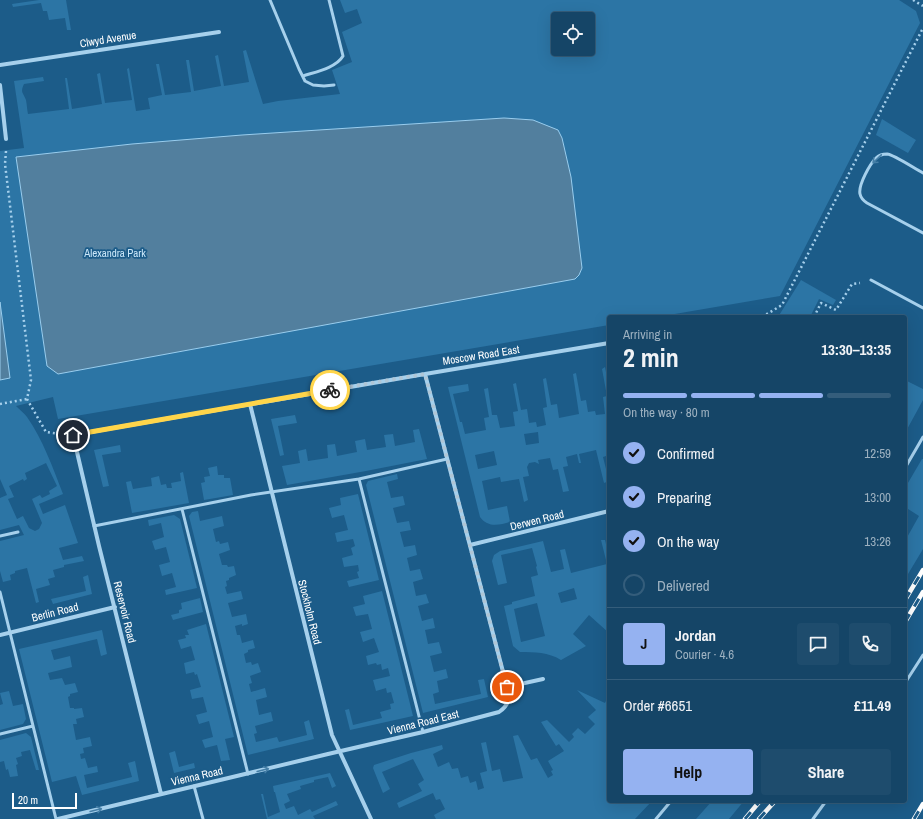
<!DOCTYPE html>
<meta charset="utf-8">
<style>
:root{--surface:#154567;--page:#1e4c6d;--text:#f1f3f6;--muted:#9db1c0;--line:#345d7b;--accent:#95b2f1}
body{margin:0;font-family:"Archivo Narrow",sans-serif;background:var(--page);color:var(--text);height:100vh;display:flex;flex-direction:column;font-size:15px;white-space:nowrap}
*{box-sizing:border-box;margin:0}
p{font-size:13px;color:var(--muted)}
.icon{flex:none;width:22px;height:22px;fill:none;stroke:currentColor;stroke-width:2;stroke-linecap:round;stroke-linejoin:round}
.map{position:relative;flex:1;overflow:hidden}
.side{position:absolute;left:607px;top:315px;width:300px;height:488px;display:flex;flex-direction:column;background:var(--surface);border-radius:4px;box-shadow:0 4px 16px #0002,0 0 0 1px var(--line)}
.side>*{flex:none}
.buttons{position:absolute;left:551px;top:12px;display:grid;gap:8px}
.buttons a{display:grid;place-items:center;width:44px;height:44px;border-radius:4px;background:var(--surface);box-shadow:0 4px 16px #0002,0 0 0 1px var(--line);font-size:20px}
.scale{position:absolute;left:12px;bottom:10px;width:65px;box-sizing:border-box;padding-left:4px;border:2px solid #fff;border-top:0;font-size:11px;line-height:14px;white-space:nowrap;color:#fff;-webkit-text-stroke:3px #1c5c89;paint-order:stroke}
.pin{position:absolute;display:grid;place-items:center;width:34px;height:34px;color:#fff;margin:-17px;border:2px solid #fff;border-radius:50%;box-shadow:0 1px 4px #0007}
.courier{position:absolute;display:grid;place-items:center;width:40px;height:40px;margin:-20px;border:3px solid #ffd54a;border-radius:50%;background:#fff;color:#222;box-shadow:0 1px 5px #0007}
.overview em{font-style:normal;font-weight:700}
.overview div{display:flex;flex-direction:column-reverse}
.overview{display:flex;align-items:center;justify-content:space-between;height:68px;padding:0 16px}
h1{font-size:26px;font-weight:700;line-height:30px}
.bar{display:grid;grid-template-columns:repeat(4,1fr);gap:6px 4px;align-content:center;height:48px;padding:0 16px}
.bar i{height:5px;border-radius:3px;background:var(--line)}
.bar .active{background:var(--accent)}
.bar p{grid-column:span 4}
.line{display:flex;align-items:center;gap:10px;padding:0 16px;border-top:1px solid var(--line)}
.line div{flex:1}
.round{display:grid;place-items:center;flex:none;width:42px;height:42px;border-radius:4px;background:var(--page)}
ol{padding:0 16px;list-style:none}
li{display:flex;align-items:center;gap:12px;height:44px}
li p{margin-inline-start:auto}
li .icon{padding:4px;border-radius:50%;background:var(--accent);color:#111;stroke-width:4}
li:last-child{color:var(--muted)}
li i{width:22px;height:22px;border:2px solid var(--line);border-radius:50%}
.action{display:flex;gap:8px;margin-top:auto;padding:8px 16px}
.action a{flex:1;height:46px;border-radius:4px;background:var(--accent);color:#111;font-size:16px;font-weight:700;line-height:46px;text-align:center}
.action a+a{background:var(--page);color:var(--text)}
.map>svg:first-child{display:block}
.green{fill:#2c75a5;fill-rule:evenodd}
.water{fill:#527f9e;stroke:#99cdee}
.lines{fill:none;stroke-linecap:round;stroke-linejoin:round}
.path{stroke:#a6d0ec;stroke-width:2.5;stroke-dasharray:2 3;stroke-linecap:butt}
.service{stroke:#a6d0ec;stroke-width:3}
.minor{stroke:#a6d0ec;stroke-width:4}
.rail-casing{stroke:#fff;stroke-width:4.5}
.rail{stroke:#1c5c89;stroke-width:3;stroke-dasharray:9;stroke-linecap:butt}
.oneway{stroke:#457fa7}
.done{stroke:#b0c6d6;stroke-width:4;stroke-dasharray:0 7.2}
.route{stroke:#ffd54a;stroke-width:5}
.labels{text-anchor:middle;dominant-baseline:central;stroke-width:3.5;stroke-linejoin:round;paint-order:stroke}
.street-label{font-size:11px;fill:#fff;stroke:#1c5c89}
.park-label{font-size:11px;fill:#cbe7f9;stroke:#1c5c89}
</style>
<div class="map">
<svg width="923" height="819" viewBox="0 0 923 819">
<rect width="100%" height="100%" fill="#1c5c89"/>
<!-- green -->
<path class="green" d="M39,0H66L71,30H67L65,18L49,20L47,11H43L41,3L13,7L12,4Z
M340,0H899L916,11L920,23L780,296L657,317H609V325L58,419L53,397L16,406C19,409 24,413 27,417C43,440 53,468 63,494L39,504L43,514L65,505L78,543L59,548L63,560L82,556L84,561L64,565V567L53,570L55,577L48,579L50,585L36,589L39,602L36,603L27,568L15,571V573L10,575L11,580L3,582L0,571V541L24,535L19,525L0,530V498L7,495L0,479V151L24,148L14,81L43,77L44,81L24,84C20,93 23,92 26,100C27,105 27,110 28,114L69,109L65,78H67L72,109L102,104L97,74L100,73L105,103L132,100L127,69L129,68L136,111L150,109L148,98L162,95L156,64H159L165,95L191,92L186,60H189L194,91L221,86L215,56L218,55L224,86L249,82L243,51L246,50L263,104L278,101L340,94L332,70L352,62L342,32L362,23L357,9L345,13ZM558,19H588V49H558ZM46,463L57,486L49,491L50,494L42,498L40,495L32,499L42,523L39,529L35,531L29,528L23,516L17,519L8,499L14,497L9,486L23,479L24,481L27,479L25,473Z
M882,119L916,140L908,153L876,135Z
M801,280L836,300L833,305L819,299L810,317H778Z
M605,367L609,388V455L603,457L609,481L604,483L596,450L579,454L581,463H579L577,454L566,457L568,466L563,467L569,491L563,492L558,469L553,470L550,458L538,460L539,464L535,462L529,463L527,467L529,476L523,477L528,500L524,502L519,479L501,482L500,477L482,481L488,510L507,506L510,522C499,525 488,528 480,517L448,387L468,384L469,391L453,394L460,422H462L465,434L486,430L484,418L489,417L484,389L488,388L492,415H497L500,428L515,426L513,412L518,411L513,384L516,383L521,410L527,409L529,423L536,422L537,427L546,425L543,408L547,407L543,379L546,378L551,405L557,404L559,418L579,414L573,374L576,373L581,401L586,400L588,412L595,411L596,415L605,414L603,397L607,396L602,369ZM538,432L539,443L526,445L524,434ZM494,451L497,465L478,469L475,455Z
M905,380L923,389V400L905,433Z
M295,415L297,423L278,426L284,455L280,456L271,419Z
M419,429L427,459L366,471L287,485L282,466L300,463L298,451L306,449L308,461L328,458L327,445L335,444L337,456L357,452L355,441L365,439L367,450L386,447L384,435L393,434L395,446L415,442L413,430Z
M120,445L121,452L102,455L109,486L103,487L94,450Z
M922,459H923V549L905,579V541L919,516L905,507V488Z
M217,466L218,475H224V478H230L233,495L204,500L201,483L205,482L204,477L210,476L208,468Z
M183,472L189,503L132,513L126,482L131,481L133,489L152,486L151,478L159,476L161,485L166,484L167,488H172L171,483L181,481L180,473Z
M397,474L398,479L387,482L391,498L403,496L405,505L393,508L397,523L409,521L411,530L400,532L404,547L415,545L417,555L407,558L410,571L420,569L423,579L413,582L416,596L426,594L429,603L418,606L422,621L433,618L435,628L425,630L428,644L439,642L442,653L430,656L434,672L446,669L448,678L437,681L439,692L433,694L435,704L481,694L478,680L484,679L488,697L423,713L366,485L368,481Z
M358,494L379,580L349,587L347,581L359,578L357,572L359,571L358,565L344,567L342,558L353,555L351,548L355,546L353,539L337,542L335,533L348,530L344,515L332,518L329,508L341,505L340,498Z
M198,511L200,521L222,516L224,526L213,529L216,542L219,541L220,544L228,542L230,550L219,554L222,565H227L228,567L234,566L236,575L229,578V580L226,581L227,586L225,587L227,594L241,591L243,599L228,603L232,617L246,614L248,624L242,626V624L235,626L237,635H240L242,643L253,640L255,648L248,650V652L244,654L246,663L251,662L252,665L258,663L261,672L250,676L252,683L249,684L251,692L265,688L267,697L256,700L259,715L271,712L273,721L255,726L257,733L254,734L256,742L277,737L279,742L307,735L304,722L309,720L314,739L248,755L189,516L192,512Z
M174,515L180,519L197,588L166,595L165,590L176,587L172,573L162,576L159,565L170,562L166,547L155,550L152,541L164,537L161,523L149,526L148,520Z
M601,540H605L609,557V633L589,615L573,634L586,646L561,660C548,652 535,652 520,652L513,646L504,606L512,604V602L535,596L531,577L538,575L536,567L537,566L532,548L501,555L507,583L498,585L492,561L494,555L500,551L543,541L551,572L564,569L560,550L565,549L571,573L607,564ZM574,588L577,599L561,603L558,593ZM537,603L545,636L521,642L514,609Z
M88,575L92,594L53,604L51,599L86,591L83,577Z
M382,591L413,716L350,730L345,710L349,709L353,725L382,718L380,712L391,709L390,704L394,703L391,692L387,693L386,688L376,691L373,680L390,676L388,668L382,670L381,664L377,665L376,663L368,665L366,656L379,652L374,638L363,642L360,632L372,629L368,614L356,616L353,607L365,604L363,596Z
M200,598L203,612L173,620L171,615L179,613V610L182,609L181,603Z
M206,624L234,737L225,739L230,760L221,761L217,745L205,748L202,740L213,737L209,721L199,724L196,715L207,712L203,697L192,699L190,690L201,687L197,674L195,675L194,672L186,674L184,663L195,660L191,646L181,649L178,640L186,638L185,635H189L187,630Z
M102,630L107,654L101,656L97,639L51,650L54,660L70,656L72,667L48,673L50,680L62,678L65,685L75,683L78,692L70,694V696L68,697L70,708H74V709L82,708L84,717L76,719L77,724H73L76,740L90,737L92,746L83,748L84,753L80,754L81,759L85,758L88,768L97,766L98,772L84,775L87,788L132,777L128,763L135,761L139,781L82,795L76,776L52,782L19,649Z
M577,690L605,703L607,699L609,700V801H652L635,819H436L434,815L445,809L440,799L436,800L433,793L399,808L397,803L422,791L418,784L424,780L413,759L382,772L390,789L383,793L373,768L374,765L411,753L442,745L443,749L433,754L438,767L449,762L452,769L458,768L461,778L468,776L470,783L476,781L478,790L484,788L480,773L487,771L481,743L486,742L492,771L500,769L503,782L523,778L513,736L518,735L531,760L537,758L548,778L553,775L551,771L553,770L548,761L564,751L559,744L556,746L541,722L547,720L569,742L574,737L572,734L578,728L585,734L595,724L588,717L596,710Z
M9,691L13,706L23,704L26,719L23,724L0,730V705L3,704L0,693Z
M26,733L31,737L39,770H36L30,750L21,752L22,756L16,758L18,764L16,765L18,776L10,777L8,769L6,770L4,761L0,762V740Z
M175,751L179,767L194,763L195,768L174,773L169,753Z
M330,773L336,786L332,788L328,777L314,780V782L300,786L301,789L287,794L290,801L284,804L286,809L294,806L298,815L310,809L312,812L336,801L338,805L313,816L315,819H267L261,794H263L268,817L280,812L275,792H274L273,786Z
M712,801H744L729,819H696Z"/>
<!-- water -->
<path class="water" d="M504,118L533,120L558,130L562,138L571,177L582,268L579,275L575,279L58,374L47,366L16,157L132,144L242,135Z
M0,302L10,378L0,380Z"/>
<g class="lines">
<!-- path -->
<path class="path" d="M913,0L923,6
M6,151L5,164L31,380L27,399L46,432L61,434
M762,317L782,305L923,28
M814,317L821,303L836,310L852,284L860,283
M0,404L27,399"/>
<!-- service -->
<path class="service" d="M270,0L299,69L305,81L313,85L324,86L334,85
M303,76C315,72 336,68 343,56L329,0
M923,173C915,169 895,155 887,154C883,154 879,155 876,158C870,164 858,185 860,194C861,199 864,201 867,203L923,233
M871,280L923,308
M905,468L923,437
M359,479L423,732
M182,509L248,774
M94,526L251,495L359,479L447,459
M0,536L18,532
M0,592L56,819
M905,683L923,655
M0,734L33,726
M194,786L203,819
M656,819L671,801
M813,819L826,801"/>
<!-- minor -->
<path class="minor" d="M0,65L219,32
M0,85L6,139
M250,404L332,735L371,819
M470,545L609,511
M0,635L115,607
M507,687L543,679
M161,794L99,546L73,435L425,374L609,343
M58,819L328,754L423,732L499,712C510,704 509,699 507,687L425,374"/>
<defs>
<path id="rail" d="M905,600L923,570
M905,622L923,592
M745,819L760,801
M759,819L775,801
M914,819L923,804"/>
</defs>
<!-- rail casing -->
<use href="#rail" class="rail-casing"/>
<!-- rail -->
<use href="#rail" class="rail"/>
</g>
<!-- one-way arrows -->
<defs><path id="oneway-shaft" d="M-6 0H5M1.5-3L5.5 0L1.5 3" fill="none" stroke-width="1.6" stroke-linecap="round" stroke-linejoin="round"/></defs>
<g class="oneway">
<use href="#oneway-shaft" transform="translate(877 159) rotate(136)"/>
<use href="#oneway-shaft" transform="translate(263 770) rotate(-14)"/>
<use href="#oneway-shaft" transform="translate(96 810) rotate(-14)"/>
</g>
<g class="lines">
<!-- done -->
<path class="done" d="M330,390L425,374L507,687"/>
<!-- route -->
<path class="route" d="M73,435L330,390"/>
</g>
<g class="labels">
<!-- street labels -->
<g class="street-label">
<text transform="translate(108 39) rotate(-9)">Clwyd Avenue</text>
<text transform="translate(481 355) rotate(-9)">Moscow Road East</text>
<text transform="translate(537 520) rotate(-14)">Derwen Road</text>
<text transform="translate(55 612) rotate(-14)">Berlin Road</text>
<text transform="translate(125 612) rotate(76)">Reservoir Road</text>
<text transform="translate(310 612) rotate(76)">Stockholm Road</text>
<text transform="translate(423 722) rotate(-14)">Vienna Road East</text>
<text transform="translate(197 776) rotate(-13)">Vienna Road</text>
</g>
<!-- park labels -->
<g class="park-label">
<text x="115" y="253">Alexandra Park</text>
</g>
</g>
</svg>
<div class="buttons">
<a><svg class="icon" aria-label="locate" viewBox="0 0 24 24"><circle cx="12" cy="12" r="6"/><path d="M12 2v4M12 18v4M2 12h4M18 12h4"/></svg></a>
</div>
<div class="scale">20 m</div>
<div class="pin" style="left:507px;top:687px;background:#ea580c"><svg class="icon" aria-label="bag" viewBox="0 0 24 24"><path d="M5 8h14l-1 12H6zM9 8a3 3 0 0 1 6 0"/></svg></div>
<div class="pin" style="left:73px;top:435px;background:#1f2937"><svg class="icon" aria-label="home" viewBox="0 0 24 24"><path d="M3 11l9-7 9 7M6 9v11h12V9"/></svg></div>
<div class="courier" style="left:330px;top:390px"><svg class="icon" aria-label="bike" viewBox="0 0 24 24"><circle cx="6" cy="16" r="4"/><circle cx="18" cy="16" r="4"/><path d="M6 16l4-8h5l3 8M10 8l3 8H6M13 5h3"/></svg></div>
<section class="side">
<div class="overview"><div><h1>2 min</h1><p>Arriving in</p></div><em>13:30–13:35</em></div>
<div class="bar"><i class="active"></i><i class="active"></i><i class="active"></i><i></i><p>On the way · 80 m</p></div>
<ol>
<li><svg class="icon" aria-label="check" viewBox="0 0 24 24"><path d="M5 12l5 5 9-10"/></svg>Confirmed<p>12:59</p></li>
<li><svg class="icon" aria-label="check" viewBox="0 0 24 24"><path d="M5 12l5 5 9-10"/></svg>Preparing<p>13:00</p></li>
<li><svg class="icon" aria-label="check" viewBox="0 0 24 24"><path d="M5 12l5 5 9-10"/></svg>On the way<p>13:26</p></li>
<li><i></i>Delivered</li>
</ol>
<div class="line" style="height:72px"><b class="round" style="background:var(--accent);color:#111">J</b><div><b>Jordan</b><p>Courier · 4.6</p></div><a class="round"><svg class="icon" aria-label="chat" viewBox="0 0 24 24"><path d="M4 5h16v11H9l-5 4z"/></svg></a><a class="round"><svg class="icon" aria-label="phone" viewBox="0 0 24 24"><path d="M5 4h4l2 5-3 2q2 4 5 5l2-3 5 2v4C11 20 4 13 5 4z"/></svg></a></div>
<div class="line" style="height:52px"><div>Order #6651</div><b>£11.49</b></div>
<div class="action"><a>Help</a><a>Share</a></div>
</section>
</div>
